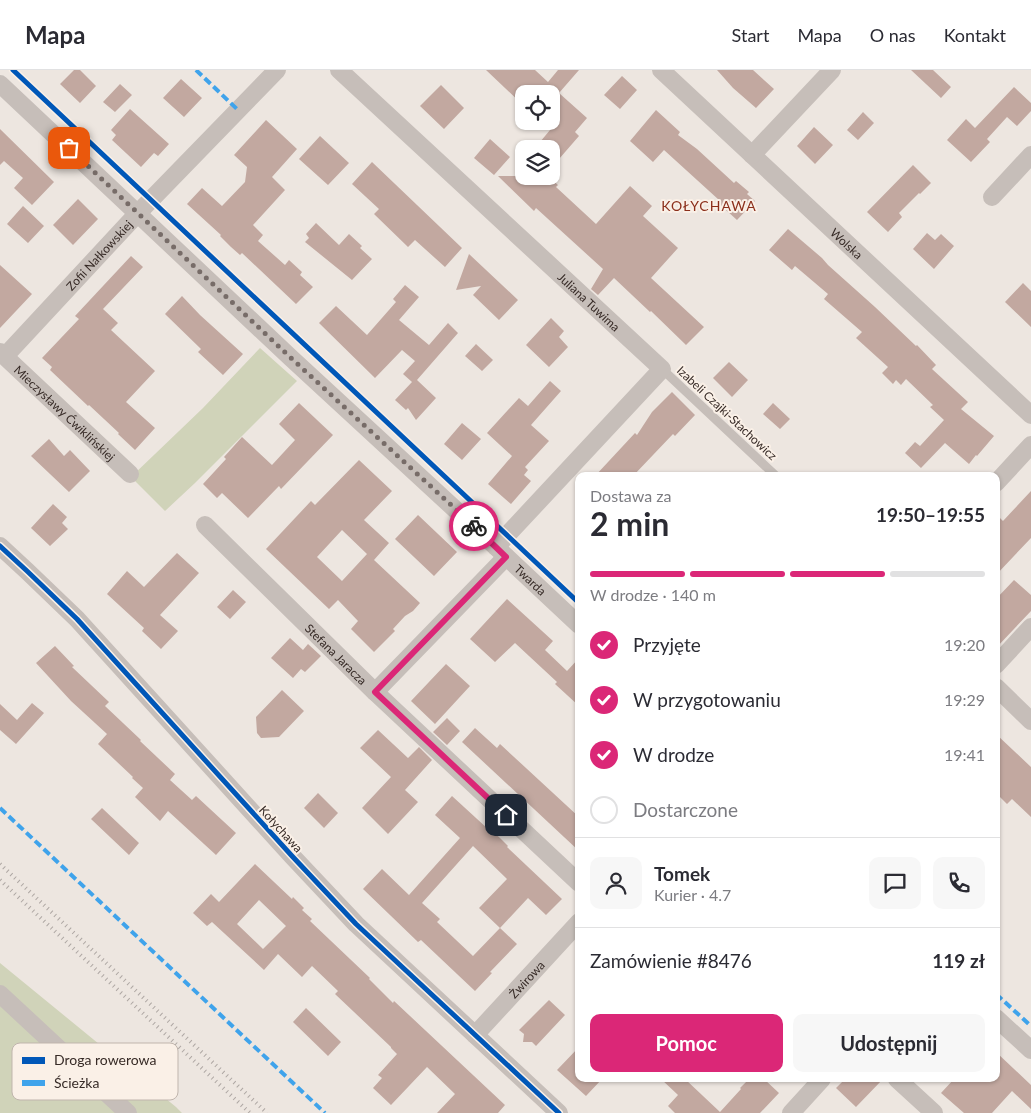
<!DOCTYPE html>
<html lang="pl">
<meta charset="utf-8">
<style>
:root{--surface:#fff;--page:#f7f7f7;--text:#2b2b33;--muted:#7c7c81;--line:#e1e1e2;--accent:#db2777}
body{margin:0;font-family:Lato,sans-serif;background:var(--page);color:var(--text);height:100vh;display:flex;flex-direction:column;font-size:19px;white-space:nowrap}
*{box-sizing:border-box;margin:0}
p{font-size:16px;color:var(--muted)}
.icon{flex:none;width:28px;height:28px;fill:none;stroke:currentColor;stroke-width:2;stroke-linecap:round;stroke-linejoin:round}
.map{position:relative;flex:1;overflow:hidden}
.details{position:absolute;left:575px;top:402px;width:425px;height:610px;display:flex;flex-direction:column;background:var(--surface);border-radius:10px;box-shadow:0 1px 4px #0004}
.details>*{flex:none}
.tools{position:absolute;left:515px;top:15px;display:grid;gap:10px}
.tools a{display:grid;place-items:center;width:45px;height:45px;border-radius:10px;background:var(--surface);box-shadow:0 1px 4px #0004;font-size:25px}
.pin{position:absolute;display:grid;place-items:center;width:42px;height:42px;color:#fff;margin:-21px;border-radius:10px;box-shadow:0 2px 8px #0006}
.courier{position:absolute;display:grid;place-items:center;width:50px;height:50px;margin:-25px;border:4px solid #db2777;border-radius:50%;background:#fff;color:#222;box-shadow:0 1px 6px #0007}
.head em{font-style:normal;font-weight:700}
.head div{display:flex;flex-direction:column-reverse}
.head{display:flex;align-items:center;justify-content:space-between;height:85px;padding:0 15px}
h1{font-size:32px;font-weight:700;line-height:38px}
.bar{display:grid;grid-template-columns:repeat(4,1fr);gap:8px 5px;align-content:center;height:60px;padding:0 15px}
.bar i{height:6px;border-radius:4px;background:var(--line)}
.bar .active{background:var(--accent)}
.bar p{grid-column:span 4}
.line{display:flex;align-items:center;gap:12px;padding:0 15px;border-top:1px solid var(--line)}
.line div{flex:1}
.round{display:grid;place-items:center;flex:none;width:52px;height:52px;border-radius:10px;background:var(--page)}
ol{padding:0 15px;list-style:none}
li{display:flex;align-items:center;gap:15px;height:55px}
li p{margin-inline-start:auto}
li .icon{padding:5px;border-radius:50%;background:var(--accent);color:#fff;stroke-width:4}
li:last-child{color:var(--muted)}
li i{width:28px;height:28px;border:2px solid var(--line);border-radius:50%}
.action{display:flex;gap:10px;margin-top:auto;padding:10px 15px}
.action a{flex:1;height:58px;border-radius:10px;background:var(--accent);color:#fff;font-size:20px;font-weight:700;line-height:58px;text-align:center}
.action a+a{background:var(--page);color:var(--text)}
header{display:flex;align-items:center;gap:30px;box-sizing:border-box;height:70px;padding:0 25px;background:var(--surface);border-bottom:1px solid var(--line)}
header strong{font-size:24px}
nav{display:flex;gap:28px;margin-inline-start:auto;font-size:18px}
.map>svg:first-child{display:block}
.green{fill:#d0d3b9}
.building{fill:#c2a8a0;fill-rule:evenodd}
.lines{fill:none;stroke-linecap:round;stroke-linejoin:round}
.service{stroke:#c6beb9;stroke-width:9}
.minor{stroke:#c6beb9;stroke-width:18}
.rail{stroke:#aea7a3;stroke-width:4;stroke-dasharray:1 4;stroke-linecap:butt}
.quiet{stroke:#3fa3eb;stroke-width:4;stroke-dasharray:8 4;stroke-linecap:butt}
.cycleway-casing{stroke:#faf0e7;stroke-width:8}
.cycleway{stroke:#0057b8;stroke-width:5}
.done{stroke:#776c68;stroke-width:5;stroke-dasharray:0 9}
.route{stroke:#db2777;stroke-width:6}
.labels{text-anchor:middle;dominant-baseline:central;stroke-width:4;stroke-linejoin:round;paint-order:stroke}
.street-label{font-size:12px;fill:#372b27;stroke:#faf0e7}
.neighbourhood-label{font-size:14px;letter-spacing:1px;fill:#8b2f1b;stroke:#faf0e7}
.key{fill:#faf0e7;stroke:#c0b5ad;stroke-width:1}
.key-label{font-size:14px;fill:#372b27}
</style>
<header>
<strong>Mapa</strong>
<nav><a>Start</a><a>Mapa</a><a>O nas</a><a>Kontakt</a></nav>
</header>
<div class="map">
<svg width="1031" height="1043" viewBox="0 0 1031 1043">
<rect width="100%" height="100%" fill="#ede6e0"/>
<!-- green -->
<path class="green" d="M260,278L297,311L195,413L165,441L131,407L203,338Z
M0,893L176,1037L182,1043H0Z"/>
<!-- building -->
<path class="building" d="M74,0H80L96,16L80,33L60,14Z
M486,0H535L548,12L558,0H579L559,23L587,48L575,62L579,66L559,89L551,82V79H548L540,72L550,60L541,51H551V24H524V36Z
M717,0H753L774,19L756,38L733,18Z
M911,0H933L951,17L941,28Z
M622,6L637,20L620,39L604,25Z
M181,9L202,28L184,47L163,28Z
M120,14L132,25L115,42L103,32Z
M441,15L464,38L444,59L420,36Z
M1014,17L1031,33V41L1017,56L1007,47L987,69L990,72L971,92L947,70L966,49L975,58Z
M130,39L169,74L158,86L154,83L141,97L112,70L116,65L111,60Z
M656,40L680,62L678,65L697,79L734,113L736,111L749,122L747,124L755,131L737,150L717,132L719,130L664,80L653,92L630,71Z
M863,42L874,53L858,70L847,60Z
M266,50L297,79L272,107L285,120L253,155L263,165L258,171L285,195L289,190L302,202L300,205L313,217L296,234L242,183L240,185L231,177L220,166L221,165L187,134L202,118L222,136L245,112L247,97L234,85Z
M814,57L833,75L815,94L797,76Z
M0,59L54,112L32,135L14,118L23,108L4,91L0,95Z
M320,66L349,93L328,115L299,89Z
M490,69L510,87L494,105L474,88Z
M372,92L462,178L445,197L415,170L408,177L374,144L379,139L352,114Z
M913,95L931,113L920,124L919,123L899,143L902,147L888,162L867,142Z
M498,106H548L558,115L556,117L596,154L630,116L652,136L643,146L678,178L651,208L704,257L686,275L651,241L650,242L614,208L598,225L591,219L603,199L536,138L534,141Z
M78,129L98,149L73,175L53,155Z
M23,136L44,156L28,173L7,154Z
M316,153L339,175L349,164L362,176L360,178L372,189L352,210L305,172L309,168L306,164Z
M788,159L822,188L828,195L875,237L916,276L917,275L936,295L932,299L968,332L961,339L994,366L977,386L976,385L969,394L945,373L921,398L905,383L915,372L920,376L944,350L930,337L933,335L906,309L901,315L896,310L893,314L882,303L888,297L856,268L862,262L824,229L828,224L795,196L792,200L769,180Z
M927,163L935,170L941,164L954,176L934,199L913,179Z
M469,184L518,230L499,250L473,225L481,216L456,220Z
M131,186L143,197L103,239L118,253L111,260L155,301L126,332L155,358L135,380L118,364L119,363L89,335L88,336L50,300L52,297L42,288L79,249L75,246Z
M0,195L32,224L0,258Z
M1023,213L1031,221V257L1005,232Z
M405,215L419,227L399,250L429,275L448,253L458,263L417,310L436,328L416,350L408,338L406,340L395,330L412,312L403,304L415,291L402,280L375,308L319,253L336,236L367,265L396,232L393,229Z
M182,226L200,245L243,284L223,305L198,282L201,279L165,244Z
M551,248L564,261L559,267L568,277L549,297L526,275Z
M476,274L493,290L482,301L465,286Z
M729,292L748,310L732,327L713,308Z
M550,311L561,321L531,355L549,371L525,397L528,400L524,405L531,411L511,434L488,414L512,386L487,363L519,328L528,336Z
M672,322L695,345L675,366L673,364L633,406H595L635,363L637,365L652,342Z
M299,333L333,365L281,419L279,416L248,448L222,423L217,428L203,414L226,389L224,387L242,367L272,395L295,370L279,354Z
M773,333L790,349L780,359L763,344Z
M462,353L481,369L462,390L444,374Z
M49,369L64,386L70,380L90,401L69,422L31,386Z
M359,390L392,421L364,450L389,473L374,490L420,533L413,541L405,546L393,559L395,561L374,582L351,559L358,551L338,530L329,539L266,479L311,431L315,435ZM342,460L367,484L342,511L317,487Z
M1031,421V468L996,505V444L1003,451Z
M53,434L67,447L62,453L68,459L50,476L31,458Z
M418,445L457,482L434,506L395,469Z
M177,483L199,503L160,545L178,561L161,579L142,561L144,558L107,524L127,501L144,517Z
M1014,510L1031,525V541L996,578V529Z
M233,520L246,532L230,549L217,537Z
M507,529L553,571L545,580L567,601L579,588V636L555,614L557,612L515,573L495,592L470,569Z
M290,568L303,580L308,574L321,586L305,602L301,599L293,608L271,588Z
M55,576L74,596L72,597L109,632L105,636L141,670L140,671L175,704L170,710L192,730L196,726L236,763L216,785L168,741L160,751L135,727L143,718L132,708L133,707L98,674L107,664L71,631L36,593Z
M446,594L470,616L435,654L411,631Z
M282,620L304,641L279,667L261,668L257,663L256,647Z
M32,633L44,643L16,674L0,660V634L17,650Z
M447,648L460,661L447,675L433,662Z
M475,658L497,678L500,674L579,747V781L462,672Z
M378,660L408,688L419,677L432,690L405,720L418,732L388,764L362,738L391,707L360,678Z
M996,664L1031,697V747L1012,729L1007,734L996,723Z
M318,723L338,743L324,758L304,738Z
M452,726L488,759L489,758L500,768L508,776L507,777L562,829L546,845L528,828L500,858L517,874L490,902L492,903L475,921L421,870L418,872L363,819L382,799L409,825L460,768L435,745ZM473,776L507,809L479,838L500,858L473,886L437,852L440,849L422,833Z
M102,738L139,773L129,785L91,749Z
M255,794L292,829L293,827L304,838L302,840L312,849L310,851L370,908L369,909L393,933L394,931L505,1035L498,1043H437L455,1024L427,997L391,1035L373,1018L382,1008L378,1005L397,984L391,978V977L335,924L338,921L312,896L302,907L278,884L264,900L212,852L207,856L193,843L211,824L219,832ZM259,830L286,856L263,879L237,854Z
M549,930L565,945L536,976L532,972H523L524,964L519,960Z
M306,938L341,972L328,986L293,952Z
M579,977V1009H602L586,1026L557,1000Z
M996,982L1031,1015V1039L1012,1021L992,1043H964L941,1023L954,1009H996Z
M661,1009H685L720,1042L741,1019L740,1018L749,1009H764L779,1023L760,1043H675L668,1036L678,1025Z
M845,1009H883L856,1037L836,1018Z"/>
<g class="lines">
<!-- service -->
<path class="service" d="M662,299L776,406"/>
<!-- minor -->
<g class="minor">
<path id="s1" d="M339,0L662,299L496,477"/>
<path id="s2" d="M661,0L1031,345"/>
<path id="s3" d="M0,14L291,288L496,477L579,555"/>
<path d="M752,85L832,0"/>
<path d="M992,127L1031,85"/>
<path id="s4" d="M0,282L130,404"/>
<path id="s5" d="M5,286L138,143L277,0"/>
<path d="M996,413L1031,375"/>
<path id="s6" d="M205,455L375,622L506,487"/>
<path d="M0,476L27,501L77,549L292,786L356,854L559,1043"/>
<path d="M996,595L1031,557"/>
<path d="M996,617L1031,651"/>
<path d="M375,622L579,813"/>
<path d="M0,924L128,1043"/>
<path d="M996,948L1031,980"/>
<path id="s7" d="M475,965L579,852"/>
<path d="M897,1009L934,1043"/>
<path d="M791,1043L822,1009"/>
</g>
<!-- rail -->
<path class="rail" d="M0,794L267,1043
M0,810L250,1043"/>
<!-- quiet -->
<path class="quiet" d="M196,0L238,40
M0,738L325,1043
M996,924L1031,956"/>
<defs>
<path id="cycleway" d="M13,0L579,533
M0,476L27,501L77,549L292,786L356,854L559,1043"/>
</defs>
<!-- cycleway casing -->
<use href="#cycleway" class="cycleway-casing"/>
<!-- cycleway -->
<use href="#cycleway" class="cycleway"/>
</g>
<g class="lines">
<!-- done -->
<path class="done" d="M69,78L291,288L474,456"/>
<!-- route -->
<path class="route" d="M474,456L506,487L375,622L506,745"/>
</g>
<g class="labels">
<!-- street labels -->
<g class="street-label">
<text stroke="none"><textPath href="#s2" startOffset="254">Wolska</textPath></text>
<text stroke="none"><textPath href="#s5" startOffset="138">Zofii Nałkowskiej</textPath></text>
<text stroke="none"><textPath href="#s1" startOffset="341">Juliana Tuwima</textPath></text>
<text stroke="none"><textPath href="#s4" startOffset="89">Mieczysławy Ćwiklińskiej</textPath></text>
<text transform="translate(727 343) rotate(43)">Izabeli Czajki-Stachowicz</text>
<text stroke="none"><textPath href="#s3" startOffset="726">Twarda</textPath></text>
<text stroke="none"><textPath href="#s6" startOffset="184">Stefana Jaracza</textPath></text>
<text transform="translate(281 759) rotate(48)">Kołychawa</text>
<text stroke="none"><textPath href="#s7" startOffset="76">Żwirowa</textPath></text>
</g>
<!-- neighbourhood labels -->
<g class="neighbourhood-label">
<text x="709" y="135">KOŁYCHAWA</text>
</g>
</g>
<!-- legend -->
<rect x="12" y="973" width="166" height="57" rx="8" class="key"/>
<rect x="22" y="987" width="23" height="7" fill="#0057b8"/>
<rect x="22" y="1010" width="23" height="6" fill="#3fa3eb"/>
<g class="key-label">
<text x="54" y="995">Droga rowerowa</text>
<text x="54" y="1018">Ścieżka</text>
</g>
</svg>
<div class="tools">
<a><svg class="icon" aria-label="locate" viewBox="0 0 24 24"><circle cx="12" cy="12" r="6"/><path d="M12 2v4M12 18v4M2 12h4M18 12h4"/></svg></a>
<a><svg class="icon" aria-label="layers" viewBox="0 0 24 24"><path d="M12 4l9 5-9 5-9-5zM3 14l9 5 9-5"/></svg></a>
</div>
<div class="pin" style="left:69px;top:78px;background:#ea580c"><svg class="icon" aria-label="bag" viewBox="0 0 24 24"><path d="M5 8h14l-1 12H6zM9 8a3 3 0 0 1 6 0"/></svg></div>
<div class="pin" style="left:506px;top:745px;background:#1f2937"><svg class="icon" aria-label="home" viewBox="0 0 24 24"><path d="M3 11l9-7 9 7M6 9v11h12V9"/></svg></div>
<div class="courier" style="left:474px;top:456px"><svg class="icon" aria-label="bike" viewBox="0 0 24 24"><circle cx="6" cy="16" r="4"/><circle cx="18" cy="16" r="4"/><path d="M6 16l4-8h5l3 8M10 8l3 8H6M13 5h3"/></svg></div>
<section class="details">
<div class="head"><div><h1>2 min</h1><p>Dostawa za</p></div><em>19:50–19:55</em></div>
<div class="bar"><i class="active"></i><i class="active"></i><i class="active"></i><i></i><p>W drodze · 140 m</p></div>
<ol>
<li><svg class="icon" aria-label="check" viewBox="0 0 24 24"><path d="M5 12l5 5 9-10"/></svg>Przyjęte<p>19:20</p></li>
<li><svg class="icon" aria-label="check" viewBox="0 0 24 24"><path d="M5 12l5 5 9-10"/></svg>W przygotowaniu<p>19:29</p></li>
<li><svg class="icon" aria-label="check" viewBox="0 0 24 24"><path d="M5 12l5 5 9-10"/></svg>W drodze<p>19:41</p></li>
<li><i></i>Dostarczone</li>
</ol>
<div class="line" style="height:90px"><a class="round"><svg class="icon" aria-label="person" viewBox="0 0 24 24"><circle cx="12" cy="8" r="4"/><path d="M4 21q1-7 8-7t8 7"/></svg></a><div><b>Tomek</b><p>Kurier · 4.7</p></div><a class="round"><svg class="icon" aria-label="chat" viewBox="0 0 24 24"><path d="M4 5h16v11H9l-5 4z"/></svg></a><a class="round"><svg class="icon" aria-label="phone" viewBox="0 0 24 24"><path d="M5 4h4l2 5-3 2q2 4 5 5l2-3 5 2v4C11 20 4 13 5 4z"/></svg></a></div>
<div class="line" style="height:65px"><div>Zamówienie #8476</div><b>119 zł</b></div>
<div class="action"><a>Pomoc</a><a>Udostępnij</a></div>
</section>
</div>
